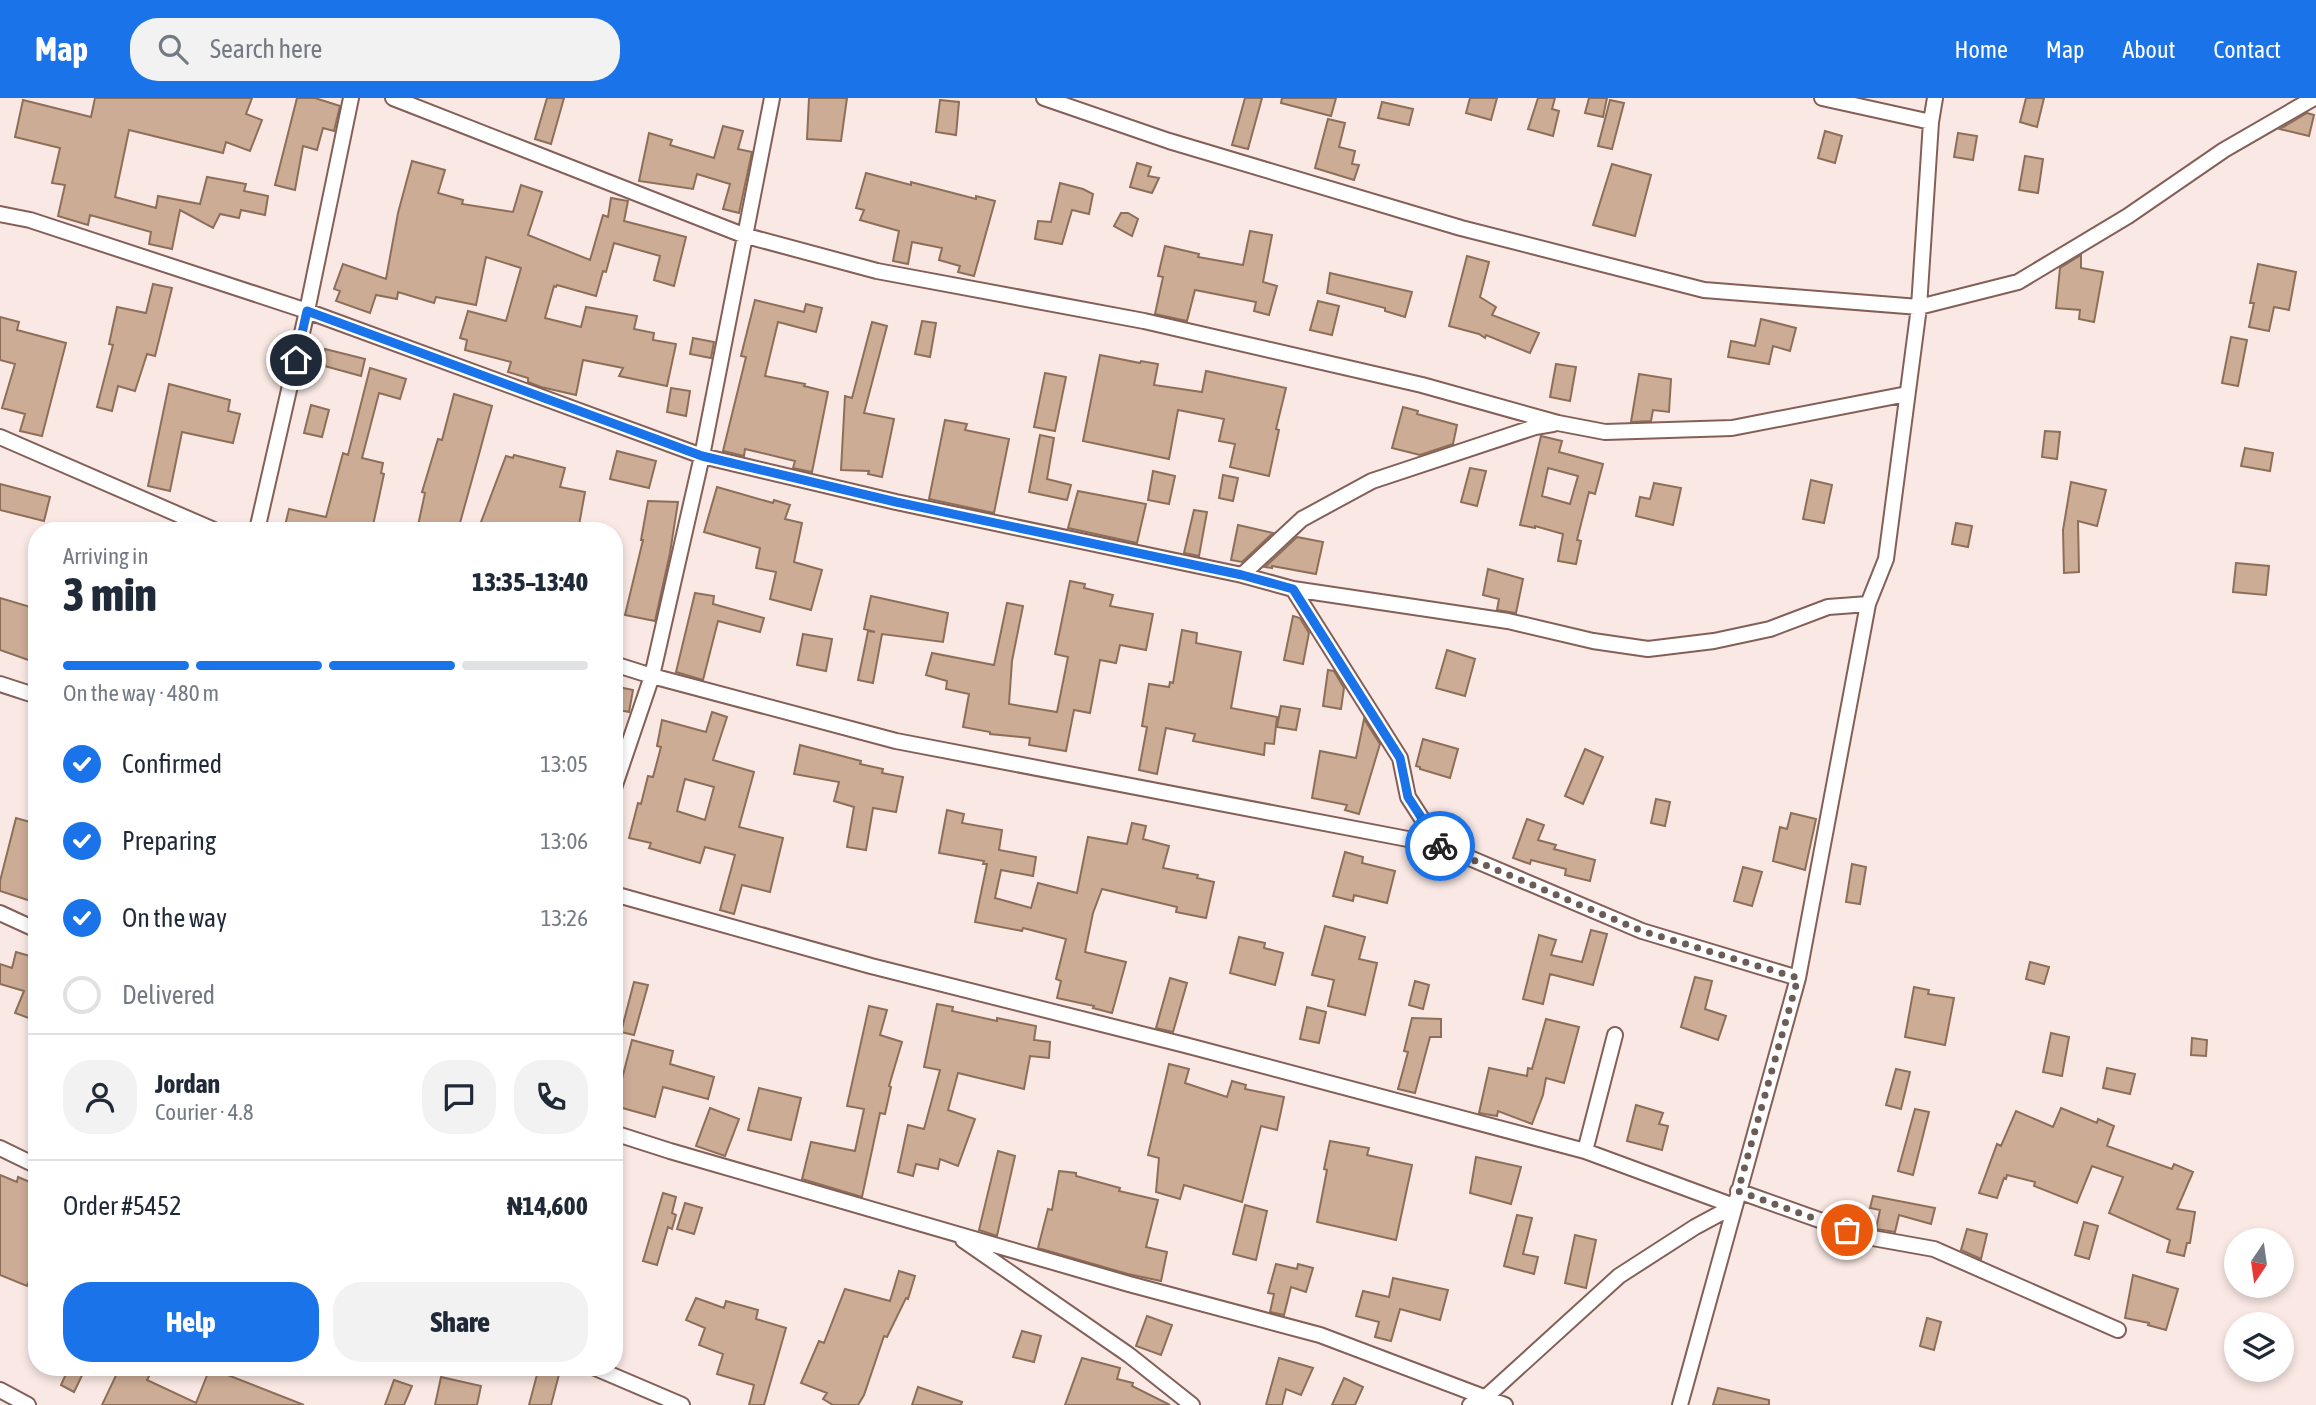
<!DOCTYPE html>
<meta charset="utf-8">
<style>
:root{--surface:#fff;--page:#f2f2f3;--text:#1f2937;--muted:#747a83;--line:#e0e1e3;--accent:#1a73e8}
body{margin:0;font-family:"Asap Condensed",sans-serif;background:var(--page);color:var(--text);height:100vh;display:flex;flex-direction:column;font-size:26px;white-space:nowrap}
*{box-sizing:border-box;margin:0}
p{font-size:23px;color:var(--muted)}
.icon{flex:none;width:38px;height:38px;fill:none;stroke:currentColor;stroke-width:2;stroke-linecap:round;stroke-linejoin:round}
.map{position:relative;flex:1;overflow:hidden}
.panel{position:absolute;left:28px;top:424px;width:595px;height:854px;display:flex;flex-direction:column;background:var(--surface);border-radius:28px;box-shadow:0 4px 10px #0003}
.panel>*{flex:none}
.needle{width:46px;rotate:193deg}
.controls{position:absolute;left:2224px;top:1130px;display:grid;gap:14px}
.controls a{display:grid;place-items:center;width:70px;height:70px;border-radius:50%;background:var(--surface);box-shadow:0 4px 10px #0003;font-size:35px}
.pin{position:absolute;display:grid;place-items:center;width:60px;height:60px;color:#fff;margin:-30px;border:4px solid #fff;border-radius:50%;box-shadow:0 2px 7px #0007}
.courier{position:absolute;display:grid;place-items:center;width:70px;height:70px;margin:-35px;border:5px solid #1a73e8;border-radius:50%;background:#fff;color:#222;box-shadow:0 2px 9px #0007}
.head em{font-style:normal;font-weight:800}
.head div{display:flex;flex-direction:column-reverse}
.head{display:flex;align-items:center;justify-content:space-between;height:119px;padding:0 35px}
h1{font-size:46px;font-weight:800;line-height:52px}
.bar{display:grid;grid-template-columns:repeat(4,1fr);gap:10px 7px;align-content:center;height:84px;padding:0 35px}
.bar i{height:9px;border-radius:5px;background:var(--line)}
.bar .current{background:var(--accent)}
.bar p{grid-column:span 4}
.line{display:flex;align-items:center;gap:18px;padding:0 35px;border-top:2px solid var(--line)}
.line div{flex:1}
.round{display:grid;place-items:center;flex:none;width:74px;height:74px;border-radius:28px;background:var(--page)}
ol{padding:0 35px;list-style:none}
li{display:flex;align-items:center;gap:21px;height:77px}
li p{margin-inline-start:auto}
li .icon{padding:7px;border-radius:50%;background:var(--accent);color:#fff;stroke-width:4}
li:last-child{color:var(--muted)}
li i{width:38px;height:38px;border:4px solid var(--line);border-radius:50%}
.primary-button{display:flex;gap:14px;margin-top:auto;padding:14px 35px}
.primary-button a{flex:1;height:80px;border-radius:28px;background:var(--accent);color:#fff;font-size:28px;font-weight:800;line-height:80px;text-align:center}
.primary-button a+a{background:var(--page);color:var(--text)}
header{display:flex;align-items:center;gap:42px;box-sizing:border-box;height:98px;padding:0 35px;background:var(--accent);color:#fff}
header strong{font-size:33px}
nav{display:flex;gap:38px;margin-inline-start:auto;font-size:24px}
.search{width:490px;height:63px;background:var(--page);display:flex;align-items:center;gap:18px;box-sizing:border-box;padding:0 24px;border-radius:28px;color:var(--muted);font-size:26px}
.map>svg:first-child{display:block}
.building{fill:#cdac95;stroke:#8d6f59;stroke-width:2;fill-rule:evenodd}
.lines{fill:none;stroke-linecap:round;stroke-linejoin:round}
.street-casing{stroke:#845f57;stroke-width:18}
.street{stroke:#fff;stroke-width:14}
.done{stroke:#6b5c58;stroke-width:7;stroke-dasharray:0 12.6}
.route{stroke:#1a73e8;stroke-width:9}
</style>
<header>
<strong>Map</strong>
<div class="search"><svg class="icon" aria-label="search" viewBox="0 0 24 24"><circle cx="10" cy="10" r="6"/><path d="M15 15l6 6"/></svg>Search here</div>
<nav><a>Home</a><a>Map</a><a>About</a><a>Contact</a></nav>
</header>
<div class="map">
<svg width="2316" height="1307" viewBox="0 0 2316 1307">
<rect width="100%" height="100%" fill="#f9e8e3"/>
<!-- building -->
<path class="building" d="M95,0H252L246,16L262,22L250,53L226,44L223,55L129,32L115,99L156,110L158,98L200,106L207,79L246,86L244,93L268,98L265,117L241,112L239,120L220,116L213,130L180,112L172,151L149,146L151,134L90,117L88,127L58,118L65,87L52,85L60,50L15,39L23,2L91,19Z
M297,0H315L340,8L334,33L323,30L317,52L303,48L295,92L275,87Z
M547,0H564L551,46L535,41Z
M809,0H847L841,43L807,41Z
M1245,0H1262L1248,51L1232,47Z
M1282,0H1336L1331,18L1281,5Z
M1470,0H1497L1491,22L1466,15Z
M1538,0H1555L1552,11L1559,13L1553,38L1528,31Z
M1589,0H1607L1603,19L1585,15Z
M2026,0H2044L2037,29L2020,24Z
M940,2L959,4L956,37L936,34Z
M1610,2L1624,5L1612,51L1598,48Z
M1382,4L1413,11L1409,27L1378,20Z
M2307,15L2314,17L2309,38L2280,31Z
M1328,21L1345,25L1339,49L1355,53L1352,66L1359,67L1354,82L1315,70Z
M723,28L743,33L738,51L752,54L739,115L723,111L730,86L697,76L693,91L639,83L649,35L672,42L670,47L714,60Z
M1825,33L1842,38L1835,65L1818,60Z
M1958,35L1977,38L1973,62L1954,59Z
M2025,58L2043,61L2038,95L2019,92Z
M412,63L445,72L438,95L463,102L462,106L513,114L521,87L542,94L528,137L590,162L603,117L608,119L611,100L628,103L624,123L686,139L674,188L654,182L660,158L614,145L606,174L603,173L596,198L557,187L556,189L554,188L545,220L581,229L586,209L637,218L634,231L654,235L653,242L676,246L667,288L619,278L623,270L583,262L576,297L541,289L528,284V280L508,274L511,264L465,252L467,242L460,240L468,213L506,223L521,170L486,159L476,207L436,199L434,205L398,194L397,201L376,197L370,215L336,203L340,193L334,191L343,166L386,181L398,115Z
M1137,65L1151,69L1148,78L1159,80L1152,95L1130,89Z
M1612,66L1651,77L1635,138L1593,127Z
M866,75L911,87V84L976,101V98L995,103L974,178L958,174L960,168L939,162L942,150L912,144L908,166L893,163L899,133L860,122L864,112L856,110Z
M1060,85L1083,91L1093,96L1089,116L1072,112L1062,146L1035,141L1038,123L1051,124Z
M1121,115H1128L1138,121L1132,138L1114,128Z
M1250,133L1272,137L1263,184L1277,188L1269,217L1254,213L1256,204L1195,192L1187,223L1155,216L1163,179L1158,178L1165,148L1199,156L1198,159L1243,167Z
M2081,157V170L2103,174L2094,224L2079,221L2080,212L2056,210L2060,170Z
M1467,158L1489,164L1480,199L1496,209L1492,217L1539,235L1530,255L1486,237L1485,240L1479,236L1449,228Z
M2258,166L2296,174L2289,212L2274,209L2269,233L2249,229L2254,205H2250Z
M1330,175L1412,194L1405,219L1385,213V210L1327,195Z
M153,186L172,190L155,258L147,256L135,293L118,288L112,313L97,309L113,247L109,246L117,209L146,215Z
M755,202L804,214L806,206L822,210L816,234L778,224L765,278L805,286L804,288L828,294L812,374L793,370L795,363L745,351L744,358L723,353L746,259L741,258Z
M1318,203L1339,208L1332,237L1310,232Z
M0,219L19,224L17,232L66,245L42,338L20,333L25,316L2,310L15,266L0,262Z
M1761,221L1796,230L1790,253L1773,248L1769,266L1728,259L1731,243L1755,248Z
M922,223L936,225L930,259L915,256Z
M872,224L887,228L864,315L894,321L882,379L868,376L869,373L841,372L845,298L852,300Z
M2231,239L2247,242L2238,288L2222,285Z
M693,240L714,244L711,260L690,256Z
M325,251L365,261L361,278L321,267Z
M1100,257L1140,265L1141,263L1158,266L1154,287L1202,294L1206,273L1286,290L1276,331L1279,332L1269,378L1230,369L1235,346L1219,343L1224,321L1178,312L1169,361L1083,343Z
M1556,266L1576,269L1570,303L1550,299Z
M370,270L406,281L400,301L379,295L362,360L383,365L381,375L384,376L372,432H284L289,411L326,419L343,355L348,357Z
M1045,275L1066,279L1055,333L1034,329Z
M1639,276L1671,281L1669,314L1653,312L1651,323L1631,324Z
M169,286L230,302L228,313L240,316L233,345L182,334L170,393L148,388Z
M671,290L690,293L686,318L667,314Z
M454,296L492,308L478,360L458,432H417L425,395L422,394L438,341L442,342Z
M311,307L329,312L322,339L304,335Z
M1403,309L1418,313L1417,316L1457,327L1453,346L1420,357L1392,350Z
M945,322L967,326L965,332L1009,341L994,415L929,401Z
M2045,333L2060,334L2057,361L2042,359Z
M1040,337L1054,340L1047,381L1071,387L1067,402L1029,394Z
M1541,338L1562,343L1559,354L1603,366L1595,396L1589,394L1577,442L1581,443L1576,466L1558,463L1563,436L1535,428V430L1520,427ZM1548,370L1578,378L1570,406L1542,398Z
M2245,350L2273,355L2270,373L2241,368Z
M617,353L656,363L649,390L610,381Z
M514,357L565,370L560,389L585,394L579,427L571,425L570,432H478L506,358L513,360Z
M1470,370L1486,373L1477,408L1461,404Z
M1153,373L1175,378L1169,406L1148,402Z
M1223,377L1238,380L1233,403L1219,400Z
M1811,382L1832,387L1824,425L1803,421Z
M2071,384L2106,392L2097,428L2078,423L2079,474L2064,475L2063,432Z
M1654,385L1681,390L1673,427L1636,418L1640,399L1650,401Z
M0,386L50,399L44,423L0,412Z
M717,389L773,405L774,402L790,407L785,421L802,425L794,464L822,472L811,512L770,501L776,474L756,470L760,450L704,434Z
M1078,393L1146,406L1137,445L1068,430Z
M648,403L678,404L670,455L655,523L625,517L643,442H641Z
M1194,412L1207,414L1199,458L1184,455Z
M1956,425L1972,428L1968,449L1952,446Z
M1238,427L1273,435L1242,464L1231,462Z
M1297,439L1323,444L1316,476L1272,468V470L1265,469Z
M2236,465L2269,468L2266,497L2233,494Z
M1488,471L1523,481L1516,515L1497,512L1499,501L1483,497Z
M1070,483L1085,486L1084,490L1113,497L1110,508L1153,516L1146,552L1120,547L1116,565L1100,562L1090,615L1074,612L1066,653L1029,647L1030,640L990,636V634L963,629L969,596L946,591L947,583L926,577L932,555L994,567L1007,505L1023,508L1012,563L1009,606L1057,614L1068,559L1055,556Z
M695,495L714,498L713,506L764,520L760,534L718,523L703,582L676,574Z
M871,498L948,515L943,544L882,536L873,585L858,582L868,533L875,534L864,531Z
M0,500L37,511V565L0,552Z
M1293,518L1300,520L1309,535L1303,566L1284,562Z
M1182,532L1197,535L1196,545L1241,554L1231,610L1277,619L1274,646L1265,645L1264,657L1193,643L1195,636L1166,630L1157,676L1139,672L1147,629L1142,628L1149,586L1169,589L1170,584L1173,585Z
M803,536L832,541L826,573L797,567Z
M1447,552L1475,561L1465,598L1436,590Z
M1328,572L1334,573L1344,590L1341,611L1323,608Z
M614,588L633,592L629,614L614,611Z
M1281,608L1300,611L1296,632L1277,629Z
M712,614L727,619L713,662L754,674L739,729L783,740L770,794L742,787L734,816L720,812L735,757L705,749L700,765L649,750L651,745L629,740L638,705L641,706L648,678L653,679L661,649L657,648L662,622L706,634ZM685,681L714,689L705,722L677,713Z
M1364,621L1380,646L1359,716L1345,712L1347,707L1312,700L1320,653L1356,660Z
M1423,641L1458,651L1450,680L1420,671V669L1416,668Z
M800,647L861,663L860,666L883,671L882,675L903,679L896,714L873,710L866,752L847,749L854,709L834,703L839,684L794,676Z
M1585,651L1603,659L1583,706L1565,698Z
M1656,701L1670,704L1665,728L1651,725Z
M947,712L964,716L962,725L1002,732L999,752L1036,759L1033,778L1001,772L995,800L1031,810L1038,785L1077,795L1088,739L1127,746L1132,725L1146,728L1143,741L1169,748L1163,770L1198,777L1197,780L1214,784L1206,820L1176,814L1177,809L1102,791L1093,815L1085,854L1126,864L1112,915L1093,910L1094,908L1057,900L1061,883L1056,881L1066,841L1023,830L1022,833L975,824L987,766H983L984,763L939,755Z
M1791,715L1816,721L1805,772L1773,763L1780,729L1787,731Z
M16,720L37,726V805L0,793V783Z
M1527,721L1544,727L1538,742L1556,747L1554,751L1595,762L1590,783L1565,777L1566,771L1531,762L1530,766L1513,760Z
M1345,754L1363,759L1362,765L1395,773L1387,805L1354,797L1353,803L1333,798Z
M1852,766L1866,769L1860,806L1846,804Z
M1743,769L1762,774L1752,808L1734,803Z
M1325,828L1365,839L1359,861L1377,865L1365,917L1328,908L1334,882L1312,877Z
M1591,832L1607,836L1593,887L1550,876L1543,906L1523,901L1539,837L1556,842L1551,857L1582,864Z
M1239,839L1265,845L1264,850L1283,855L1275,887L1230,875Z
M16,854L37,860V923L15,915L24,893L0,886V866L12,870Z
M2030,864L2049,869L2044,886L2026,881Z
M1695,879L1712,883L1705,911L1726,918L1718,942L1681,929Z
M1170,880L1187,885L1173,934L1156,930Z
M1415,883L1429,887L1423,911L1409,907Z
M634,884L648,887L634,937L621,934Z
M1914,889L1929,892L1928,896L1954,900L1945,947L1905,939Z
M937,906L953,909L952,913L997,923V920L1036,928L1034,942L1050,944L1049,960L1030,958L1024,991L958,975L948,1012L975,1021L958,1068L940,1061L938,1071L916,1066L913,1078L898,1074L908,1027L924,1031L940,972L924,969Z
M869,908L887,912L880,937L902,944L889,988L891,989L885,1016L880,1015L862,1099L802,1081L811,1044L855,1053L864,1011L847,1008Z
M1307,909L1326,914L1319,945L1300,941Z
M1412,920L1441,921V939H1430L1415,995L1398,991L1408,954L1404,953Z
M1546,921L1579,929L1564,985L1546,980L1543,997L1532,1026L1498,1013L1497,1018L1479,1015L1489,970L1527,978L1528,970L1532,971Z
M2051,935L2069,939L2062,978L2043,974Z
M2192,940L2207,942L2206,958L2191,957Z
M632,942L673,953L670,966L714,979L708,1001L663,989L655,1019L615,1008Z
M1169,966L1189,971L1185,985L1227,999L1232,983L1246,987L1245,991L1284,999L1277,1032L1261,1028L1242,1104L1184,1087L1180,1101L1156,1094L1159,1060L1148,1057Z
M2107,970L2135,976L2130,996L2103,990Z
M1896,971L1910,974L1901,1011L1886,1007Z
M759,990L801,1000L791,1042L748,1032Z
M1636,1007L1663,1015L1659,1026L1668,1028L1662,1052L1627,1043Z
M710,1010L739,1021L725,1058L696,1048Z
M2061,1010L2097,1025L2098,1021L2114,1028L2107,1048L2172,1071L2174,1066L2193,1074L2177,1111L2195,1114L2190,1145H2187L2184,1158L2167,1154L2170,1142L2109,1115L2123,1079L2092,1068L2077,1105L2034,1088L2035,1084L2007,1077L2006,1081L2004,1080L1997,1100L1979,1095L1997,1046L2001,1048L2016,1013L2053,1029Z
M1915,1011L1929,1014L1913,1077L1898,1073Z
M1330,1043L1369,1050L1367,1057L1412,1067L1396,1142L1317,1124L1327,1072L1324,1071Z
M998,1053L1015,1058L997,1138L979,1132Z
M1476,1059L1521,1069L1511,1106L1470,1095Z
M1059,1073L1076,1075V1078L1120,1090L1119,1093L1158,1102L1146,1149L1167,1154L1161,1183L1128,1176L1038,1150L1048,1111L1052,1112Z
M0,1077L17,1084L18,1079L37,1087V1105L29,1123L37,1127V1165L27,1188L0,1177Z
M663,1095L676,1099L672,1115L676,1117L672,1131L668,1129L657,1167L643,1163Z
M1873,1098L1935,1110L1931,1126L1899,1117L1895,1134L1876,1131L1880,1112L1870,1110Z
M685,1105L702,1110L694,1136L677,1131Z
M1245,1107L1267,1113L1256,1162L1233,1156Z
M1517,1117L1532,1120L1523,1156L1538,1159L1534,1176L1504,1168Z
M2084,1124L2098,1128L2089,1161L2075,1157Z
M1967,1131L1987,1136L1981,1161L1961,1152Z
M1575,1137L1596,1142L1586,1190L1565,1185Z
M1276,1166L1297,1171L1298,1166L1313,1170L1306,1194L1291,1189L1284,1217L1270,1214L1274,1196L1268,1195Z
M899,1173L915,1178L908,1201L906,1200L887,1239L884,1238L864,1297L858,1307H833L823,1301L827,1295L801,1285L819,1243L824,1245L845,1191L890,1203Z
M2133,1177L2178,1191L2166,1232L2148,1227L2149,1225L2125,1220Z
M1393,1180L1448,1192L1440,1222L1400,1211L1391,1243L1375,1239L1379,1224L1356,1218L1363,1193L1389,1199Z
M696,1200L724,1210L726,1203L758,1212L756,1221L786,1230L764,1307H749L754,1287L717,1276L723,1256L699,1247L705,1230L686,1222Z
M1147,1218L1172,1227L1161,1257L1136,1248Z
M1927,1220L1941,1224L1934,1252L1920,1248Z
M1022,1233L1041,1238L1034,1264L1013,1259Z
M1082,1260L1120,1270L1117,1281L1133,1285L1132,1288L1170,1307H1065Z
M1279,1260L1313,1270L1301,1297L1286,1291L1282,1307H1266Z
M69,1269H86L74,1294L61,1287Z
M120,1269H154L147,1282L196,1305L210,1270L304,1307H102Z
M539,1269H561L551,1307H529Z
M441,1279L481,1288L477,1307H435Z
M1344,1280L1363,1289L1355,1307H1332Z
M394,1282L412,1288L404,1307H385Z
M918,1289L962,1304L961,1307H912Z
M1718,1290L1769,1302V1307H1713Z"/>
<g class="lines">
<defs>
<path id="street" d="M393,0L743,137L877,173L1144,223L1422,287L1558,325L1605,334L1732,330L1907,296
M1044,0L1169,43L1461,130L1704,192L1919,209L2018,184L2128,118L2224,52L2314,0
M1822,0L1931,24
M0,116L30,122L307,213L702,358L896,404L1242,477L1293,491L1508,523L1593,543L1648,551L1714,543L1770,531L1828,509L1868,506
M0,339L214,432
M257,432L307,213L351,0
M1242,477L1302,421L1372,383L1535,329L1553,326
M1293,491L1400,660L1408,699L1439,747
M614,566L652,578L896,643L1439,747L1642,833L1798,880
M0,586L37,598
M614,690L652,578L702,358L772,0
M614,796L871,868L1185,947L1585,1053L1734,1108
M0,815L37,832
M614,1035L670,1053L1129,1186L1320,1237L1505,1307
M0,1050L37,1068
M1585,1053L1615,937
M1738,1093L1867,1139L1934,1151L2118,1232
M963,1142L1129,1257L1192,1307
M593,1269L682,1307
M0,1292L28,1307
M1470,1307L1486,1299L1619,1178L1695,1129L1734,1108
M1680,1307L1798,880L1868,506L1886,461L1919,209L1931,24L1935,0"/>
</defs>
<!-- street casing -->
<use href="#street" class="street-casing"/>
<!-- street -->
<use href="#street" class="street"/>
</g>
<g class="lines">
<!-- done -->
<path class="done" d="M1440,748L1642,833L1798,880L1738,1093L1847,1132"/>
<!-- route -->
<path class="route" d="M296,262L307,213L702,358L896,404L1242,477L1293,491L1400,660L1408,699L1440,748"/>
</g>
</svg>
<div class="controls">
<a><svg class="needle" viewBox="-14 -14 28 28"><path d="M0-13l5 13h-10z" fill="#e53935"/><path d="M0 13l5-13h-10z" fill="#747a83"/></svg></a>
<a><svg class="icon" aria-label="layers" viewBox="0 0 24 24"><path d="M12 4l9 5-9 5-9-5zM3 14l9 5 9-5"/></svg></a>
</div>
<div class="pin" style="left:1847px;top:1132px;background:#ea580c"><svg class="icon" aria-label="bag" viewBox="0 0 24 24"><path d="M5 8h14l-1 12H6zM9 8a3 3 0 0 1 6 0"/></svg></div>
<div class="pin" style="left:296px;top:262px;background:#1f2937"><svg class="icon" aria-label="home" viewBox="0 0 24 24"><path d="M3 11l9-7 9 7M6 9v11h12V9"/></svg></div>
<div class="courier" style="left:1440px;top:748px"><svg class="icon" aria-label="bike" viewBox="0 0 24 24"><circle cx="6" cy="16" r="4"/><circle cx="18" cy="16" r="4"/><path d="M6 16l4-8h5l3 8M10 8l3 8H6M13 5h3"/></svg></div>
<section class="panel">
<div class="head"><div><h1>3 min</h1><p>Arriving in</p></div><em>13:35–13:40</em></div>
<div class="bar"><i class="current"></i><i class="current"></i><i class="current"></i><i></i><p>On the way · 480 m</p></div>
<ol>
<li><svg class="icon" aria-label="check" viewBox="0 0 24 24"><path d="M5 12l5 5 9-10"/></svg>Confirmed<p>13:05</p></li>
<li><svg class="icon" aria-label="check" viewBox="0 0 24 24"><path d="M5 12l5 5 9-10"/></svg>Preparing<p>13:06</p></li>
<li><svg class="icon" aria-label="check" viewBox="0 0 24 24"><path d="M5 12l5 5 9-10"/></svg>On the way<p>13:26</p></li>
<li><i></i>Delivered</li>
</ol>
<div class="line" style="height:126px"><a class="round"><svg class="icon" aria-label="person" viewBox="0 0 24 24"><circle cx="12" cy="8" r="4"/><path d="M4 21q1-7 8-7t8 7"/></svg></a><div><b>Jordan</b><p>Courier · 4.8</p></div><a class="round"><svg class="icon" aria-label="chat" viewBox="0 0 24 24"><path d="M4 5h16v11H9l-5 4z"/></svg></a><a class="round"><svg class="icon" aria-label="phone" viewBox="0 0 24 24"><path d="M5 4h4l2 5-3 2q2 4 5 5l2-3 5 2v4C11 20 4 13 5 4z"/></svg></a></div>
<div class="line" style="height:91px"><div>Order #5452</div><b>₦14,600</b></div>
<div class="primary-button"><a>Help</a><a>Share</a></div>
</section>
</div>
